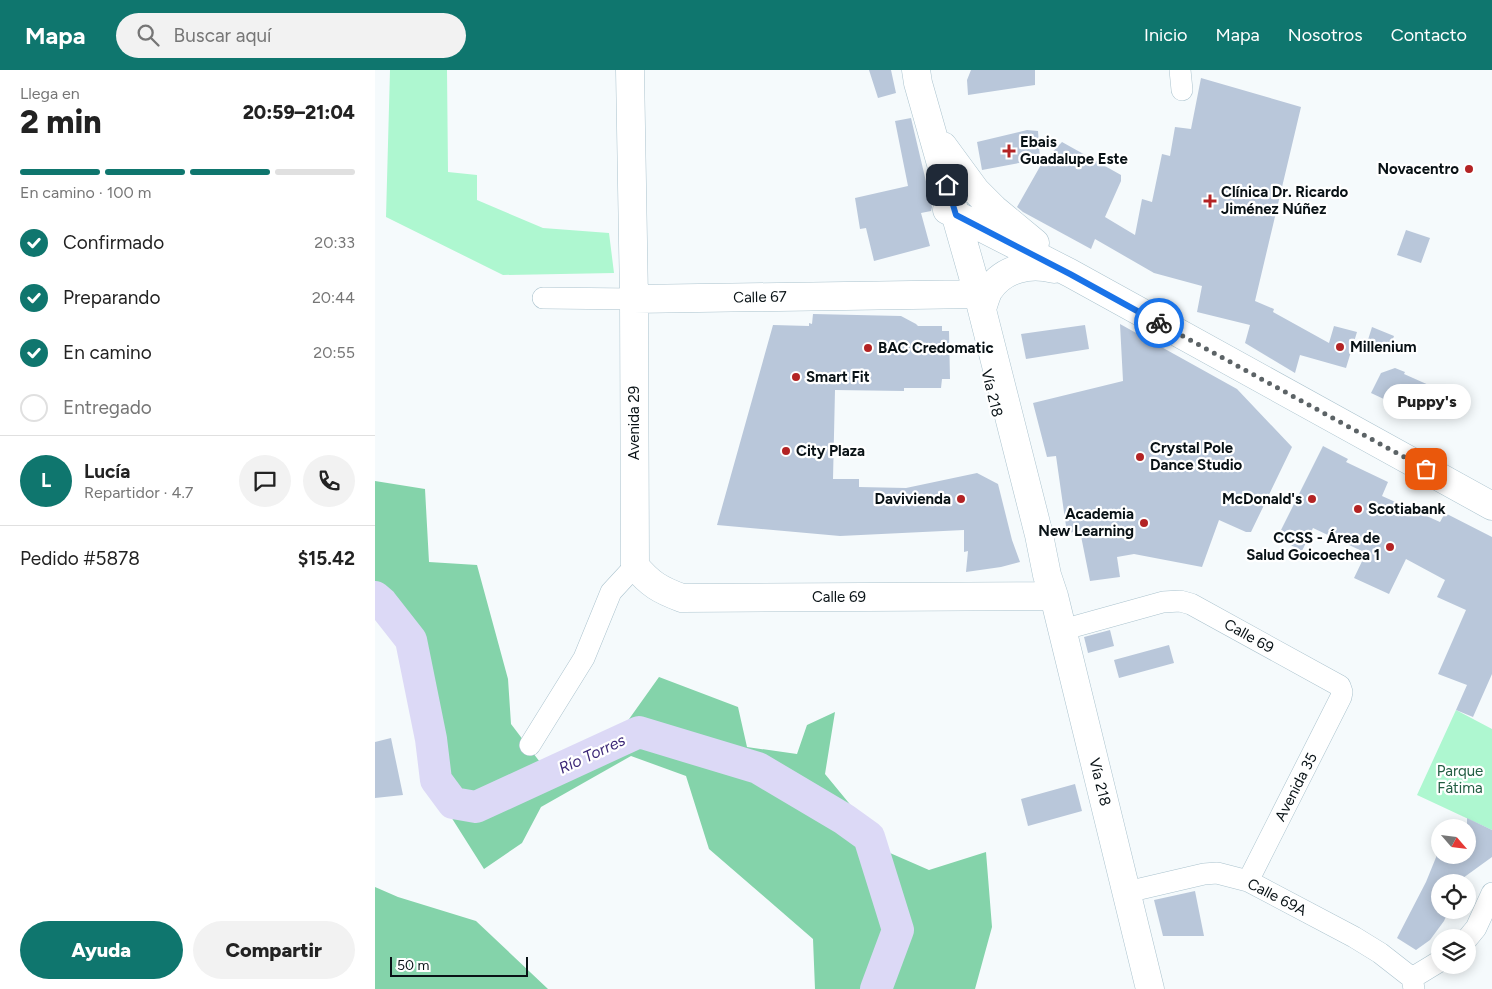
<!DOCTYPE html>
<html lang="es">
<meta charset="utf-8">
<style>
:root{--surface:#fff;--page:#f2f2f2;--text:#222;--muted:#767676;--line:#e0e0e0;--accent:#0f766e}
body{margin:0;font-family:Figtree,sans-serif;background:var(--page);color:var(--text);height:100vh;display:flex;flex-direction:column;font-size:19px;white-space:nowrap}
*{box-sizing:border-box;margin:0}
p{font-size:16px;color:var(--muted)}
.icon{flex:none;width:28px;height:28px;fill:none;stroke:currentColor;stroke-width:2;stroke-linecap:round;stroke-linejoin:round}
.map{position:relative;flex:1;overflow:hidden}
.sheet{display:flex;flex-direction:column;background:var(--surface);width:375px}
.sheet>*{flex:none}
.needle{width:32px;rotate:118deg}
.fabs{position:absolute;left:1056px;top:749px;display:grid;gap:10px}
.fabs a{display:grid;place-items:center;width:45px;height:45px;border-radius:50%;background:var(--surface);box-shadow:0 2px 12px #0003;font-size:25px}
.scale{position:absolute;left:15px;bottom:12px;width:138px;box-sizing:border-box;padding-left:5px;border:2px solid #091216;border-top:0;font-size:14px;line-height:18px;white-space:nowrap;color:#091216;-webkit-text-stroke:4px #fff;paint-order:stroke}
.pin{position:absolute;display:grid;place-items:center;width:42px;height:42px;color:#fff;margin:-21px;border-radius:10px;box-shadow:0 2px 8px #0006}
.courier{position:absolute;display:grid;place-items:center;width:50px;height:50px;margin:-25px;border:4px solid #1a73e8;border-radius:50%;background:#fff;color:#222;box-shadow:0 1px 6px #0007}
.bubble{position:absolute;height:35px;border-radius:18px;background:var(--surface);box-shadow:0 2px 12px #0003;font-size:16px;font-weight:800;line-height:35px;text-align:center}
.headline em{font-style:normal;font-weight:800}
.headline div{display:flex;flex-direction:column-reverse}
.headline{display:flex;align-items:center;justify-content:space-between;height:85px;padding:0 20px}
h1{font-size:32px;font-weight:800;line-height:38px}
.bar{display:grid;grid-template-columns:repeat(4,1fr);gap:8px 5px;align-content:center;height:60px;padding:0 20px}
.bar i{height:6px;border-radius:4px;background:var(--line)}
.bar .current{background:var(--accent)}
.bar p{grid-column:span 4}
.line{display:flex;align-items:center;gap:12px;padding:0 20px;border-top:1px solid var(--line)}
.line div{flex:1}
.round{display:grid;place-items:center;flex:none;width:52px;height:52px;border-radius:26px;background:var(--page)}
ol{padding:0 20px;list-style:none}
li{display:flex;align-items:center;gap:15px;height:55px}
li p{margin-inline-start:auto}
li .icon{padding:5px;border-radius:50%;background:var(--accent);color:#fff;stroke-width:4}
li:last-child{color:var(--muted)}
li i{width:28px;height:28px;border:2px solid var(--line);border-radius:50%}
.cta{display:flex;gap:10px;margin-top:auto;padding:10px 20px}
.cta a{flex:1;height:58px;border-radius:30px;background:var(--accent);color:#fff;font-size:20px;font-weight:800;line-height:58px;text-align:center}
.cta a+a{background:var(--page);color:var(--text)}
header{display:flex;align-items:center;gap:30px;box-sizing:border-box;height:70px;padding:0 25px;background:var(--accent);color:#fff}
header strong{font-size:24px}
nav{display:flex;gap:28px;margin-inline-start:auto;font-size:18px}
.search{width:350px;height:45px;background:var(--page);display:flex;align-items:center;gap:12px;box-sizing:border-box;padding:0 18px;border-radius:28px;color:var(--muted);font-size:19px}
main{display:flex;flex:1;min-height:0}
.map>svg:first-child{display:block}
.green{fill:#aef7d0}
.forest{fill:#84d3aa}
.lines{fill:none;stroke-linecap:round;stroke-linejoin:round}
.river{stroke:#dcd9f6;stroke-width:32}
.building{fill:#b9c7da}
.street-casing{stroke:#abc3ce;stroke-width:22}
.secondary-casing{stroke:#abc3ce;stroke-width:29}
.street{stroke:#fff;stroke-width:21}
.secondary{stroke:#fff;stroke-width:28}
.done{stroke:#5c6366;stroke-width:5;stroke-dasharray:0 9}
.route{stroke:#1a73e8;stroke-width:6}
.poi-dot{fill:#b32324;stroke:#fff;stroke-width:2}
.labels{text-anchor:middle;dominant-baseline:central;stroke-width:4.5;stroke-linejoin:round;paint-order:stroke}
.poi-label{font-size:15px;font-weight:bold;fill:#091216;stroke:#fff;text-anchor:start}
.street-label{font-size:15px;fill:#091216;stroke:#fff}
.park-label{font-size:15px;fill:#235e43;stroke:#fff}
.water-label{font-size:16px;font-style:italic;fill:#3c2877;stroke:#fff}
</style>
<header>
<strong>Mapa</strong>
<div class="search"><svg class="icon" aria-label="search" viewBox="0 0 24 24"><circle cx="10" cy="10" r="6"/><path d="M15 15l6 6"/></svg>Buscar aquí</div>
<nav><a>Inicio</a><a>Mapa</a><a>Nosotros</a><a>Contacto</a></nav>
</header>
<main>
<section class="sheet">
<div class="headline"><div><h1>2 min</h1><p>Llega en</p></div><em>20:59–21:04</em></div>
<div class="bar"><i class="current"></i><i class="current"></i><i class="current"></i><i></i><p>En camino · 100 m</p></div>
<ol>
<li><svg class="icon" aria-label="check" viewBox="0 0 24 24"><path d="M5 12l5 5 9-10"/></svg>Confirmado<p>20:33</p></li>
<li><svg class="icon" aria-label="check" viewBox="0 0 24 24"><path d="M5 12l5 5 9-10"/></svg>Preparando<p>20:44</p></li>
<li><svg class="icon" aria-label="check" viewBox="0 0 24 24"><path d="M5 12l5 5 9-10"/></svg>En camino<p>20:55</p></li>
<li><i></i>Entregado</li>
</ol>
<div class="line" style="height:90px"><b class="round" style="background:var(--accent);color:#fff">L</b><div><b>Lucía</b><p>Repartidor · 4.7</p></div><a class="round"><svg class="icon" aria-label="chat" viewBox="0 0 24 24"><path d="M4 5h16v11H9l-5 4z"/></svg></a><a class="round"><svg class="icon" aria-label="phone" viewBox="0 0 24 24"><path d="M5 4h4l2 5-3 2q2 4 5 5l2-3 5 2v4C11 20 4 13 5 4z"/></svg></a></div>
<div class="line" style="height:65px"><div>Pedido #5878</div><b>$15.42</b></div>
<div class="cta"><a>Ayuda</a><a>Compartir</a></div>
</section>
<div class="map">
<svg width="1117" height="919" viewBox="0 0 1117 919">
<rect width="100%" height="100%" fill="#f5fafc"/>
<!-- green -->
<path class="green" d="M15,0H72L73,102L102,105V130L168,158L234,163L239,203L128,205L11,147Z
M1081,640L1117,659V760L1042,725Z"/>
<!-- forest -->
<path class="forest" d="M0,411L50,419L54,492L102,495L133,609L136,654L171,700L224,684L242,666L284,607L363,637L372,677L422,684L432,655L460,642L450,704L515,783L554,800L611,782L617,857L600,919H440L438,869L334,779L311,706L256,686L166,737L147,773L109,799L47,701L31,587L19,555L0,539Z
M0,817L23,827L101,851L173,919H0Z"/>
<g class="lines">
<!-- river -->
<path class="river" d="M0,527L7,533L36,570L56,669L61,710L78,733L101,737L264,662L383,698L469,749L494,767L523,860L501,919"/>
</g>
<!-- building -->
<path class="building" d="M494,0H516L521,23L503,28Z
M596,0H660V15L593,25L592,10Z
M826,8L926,37L880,231L899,239L898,242L954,273L959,256L982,262L971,298L925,285L920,303L870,273L875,255L822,242L827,216L779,203L720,169L716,179L648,142L642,137L667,93L687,72L746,105V111L730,147L760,165L767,129L777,132L787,84L795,86L800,57L816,59Z
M536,48L557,137L556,141L546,143L555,176L499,191L491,158L485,159L480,128L533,116L520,51Z
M652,60L663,61L665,89L607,100L602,72Z
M1031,160L1055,168L1046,193L1022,185Z
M438,244L526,246L541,254L543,256H567V261H574L575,309H567L566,318H529V321L460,320L458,409H484V417L531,418L602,403L623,414L637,470L645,492L626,497L591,502L593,481L589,482V460L465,466L342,455L398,255L434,256V253L437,254Z
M745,254L862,319L917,377L876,462H871L844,450L827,497L759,484L742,487L745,507L715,511L705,461L692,463L681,386L672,387L658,333L748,311Z
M710,255L714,279L651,289L646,264Z
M997,257L1019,266L1013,282L992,273Z
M1020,298L1030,302L1029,304L1056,316L1054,320L1066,325L1056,348L1046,344L1045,346L996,323L1006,303Z
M948,376L973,389L971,392L1013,412L1007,426L1065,452L1070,443L1117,467V604L1098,647L1081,640L1092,615L1063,604L1091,540L1062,527L1070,510L1031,489L1014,524L979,508L991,483L938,458L927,481L902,468Z
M735,560L739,576L713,583L709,567Z
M794,575L799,593L744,608L739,590Z
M16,668L28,725L0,728V672Z
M700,714L707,741L653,756L646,729Z
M1092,748L1117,760V787L1088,808L1086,812H1065V840H1074L1069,851L1055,870L1041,880L1022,868L1051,812L1064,780L1065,785H1092Z
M820,821L829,866H788L779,830Z"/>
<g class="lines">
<defs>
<path id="street" d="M805,0L807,20
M168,228L259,229
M687,560L788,532L805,531L816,534L965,616L967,622L966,627L873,811
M155,675L209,588L236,522L260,496
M752,822L829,804L842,803L873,811L979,867L1005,883L1037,908
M1092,869L1101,858L1117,823
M1039,919L1037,908L1065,891"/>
<path id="secondary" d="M255,0L259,229L260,496C275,514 285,520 307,528L679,526
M541,0L543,13L603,224L664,465L672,505L679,526L775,919
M568,76L601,121L619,139L660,173
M572,140L695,203L1117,436
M259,229L603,224
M607,239C609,233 611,225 614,220C629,198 655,193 679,199"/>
</defs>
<!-- street casing -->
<use href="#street" class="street-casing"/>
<!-- secondary casing -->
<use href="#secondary" class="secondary-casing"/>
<!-- street -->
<use href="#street" class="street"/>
<!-- secondary -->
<use href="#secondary" class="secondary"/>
</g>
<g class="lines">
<!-- done -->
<path class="done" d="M784,253L1051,399"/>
<!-- route -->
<path class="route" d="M572,115L581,145L695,204L784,253"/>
</g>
<!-- markers -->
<g class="poi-dot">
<path d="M631.5 73.5h5v5h5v5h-5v5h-5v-5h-5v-5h5z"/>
<circle cx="1094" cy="99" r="5"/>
<path d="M832.5 123.5h5v5h5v5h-5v5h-5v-5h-5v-5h5z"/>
<circle cx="965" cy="277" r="5"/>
<circle cx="493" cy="278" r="5"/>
<circle cx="421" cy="307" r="5"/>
<circle cx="411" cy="381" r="5"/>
<circle cx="765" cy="387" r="5"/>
<circle cx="586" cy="429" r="5"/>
<circle cx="937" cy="429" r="5"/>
<circle cx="983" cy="439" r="5"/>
<circle cx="769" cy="453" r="5"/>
<circle cx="1015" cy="477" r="5"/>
</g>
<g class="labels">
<!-- poi labels -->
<g class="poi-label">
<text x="645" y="72">Ebais<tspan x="645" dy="17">Guadalupe Este</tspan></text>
<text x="1084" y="99" text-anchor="end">Novacentro</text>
<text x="846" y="122">Clínica Dr. Ricardo<tspan x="846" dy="17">Jiménez Núñez</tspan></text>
<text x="975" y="277">Millenium</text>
<text x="503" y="278">BAC Credomatic</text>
<text x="431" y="307">Smart Fit</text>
<text x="775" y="378">Crystal Pole<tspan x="775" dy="17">Dance Studio</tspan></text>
<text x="421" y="381">City Plaza</text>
<text x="576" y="429" text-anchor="end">Davivienda</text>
<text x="927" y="429" text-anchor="end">McDonald's</text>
<text x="993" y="439">Scotiabank</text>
<text x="759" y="444" text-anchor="end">Academia<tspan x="759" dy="17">New Learning</tspan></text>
<text x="1005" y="468" text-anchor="end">CCSS - Área de<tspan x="1005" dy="17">Salud Goicoechea 1</tspan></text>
</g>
<!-- street labels -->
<g class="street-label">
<text transform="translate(385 227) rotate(-1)">Calle 67</text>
<text transform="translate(617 323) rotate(76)">Vía 218</text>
<text transform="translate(259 353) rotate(-90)">Avenida 29</text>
<text x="464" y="527">Calle 69</text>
<text transform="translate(874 566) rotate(29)">Calle 69</text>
<text transform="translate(725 712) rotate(76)">Vía 218</text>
<text transform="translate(921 717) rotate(-63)">Avenida 35</text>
<text transform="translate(902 827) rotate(27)">Calle 69A</text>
</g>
<!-- park labels -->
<g class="park-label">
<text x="1085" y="701">Parque<tspan x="1085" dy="17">Fátima</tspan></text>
</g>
<!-- water labels -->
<g class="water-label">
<text transform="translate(217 684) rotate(-25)">Río Torres</text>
</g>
</g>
</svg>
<div class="fabs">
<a><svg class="needle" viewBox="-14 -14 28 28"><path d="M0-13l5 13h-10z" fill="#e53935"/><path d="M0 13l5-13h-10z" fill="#767676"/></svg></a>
<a><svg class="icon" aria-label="locate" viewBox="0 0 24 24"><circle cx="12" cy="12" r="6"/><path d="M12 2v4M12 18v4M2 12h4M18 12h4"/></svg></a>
<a><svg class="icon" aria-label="layers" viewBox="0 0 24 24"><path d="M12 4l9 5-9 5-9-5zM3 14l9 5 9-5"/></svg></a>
</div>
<div class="scale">50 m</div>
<div class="pin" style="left:1051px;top:399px;background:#ea580c"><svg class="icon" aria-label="bag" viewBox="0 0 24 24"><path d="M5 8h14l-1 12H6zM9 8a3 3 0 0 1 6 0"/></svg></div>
<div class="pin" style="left:572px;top:115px;background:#1f2937"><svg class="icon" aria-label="home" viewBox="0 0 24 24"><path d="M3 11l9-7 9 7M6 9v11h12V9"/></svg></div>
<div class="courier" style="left:784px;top:253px"><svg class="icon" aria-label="bike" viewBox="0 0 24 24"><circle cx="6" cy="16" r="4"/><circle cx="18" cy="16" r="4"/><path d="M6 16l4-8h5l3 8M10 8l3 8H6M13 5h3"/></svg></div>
<div class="bubble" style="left:1008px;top:314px;width:88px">Puppy's</div>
</div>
</main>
